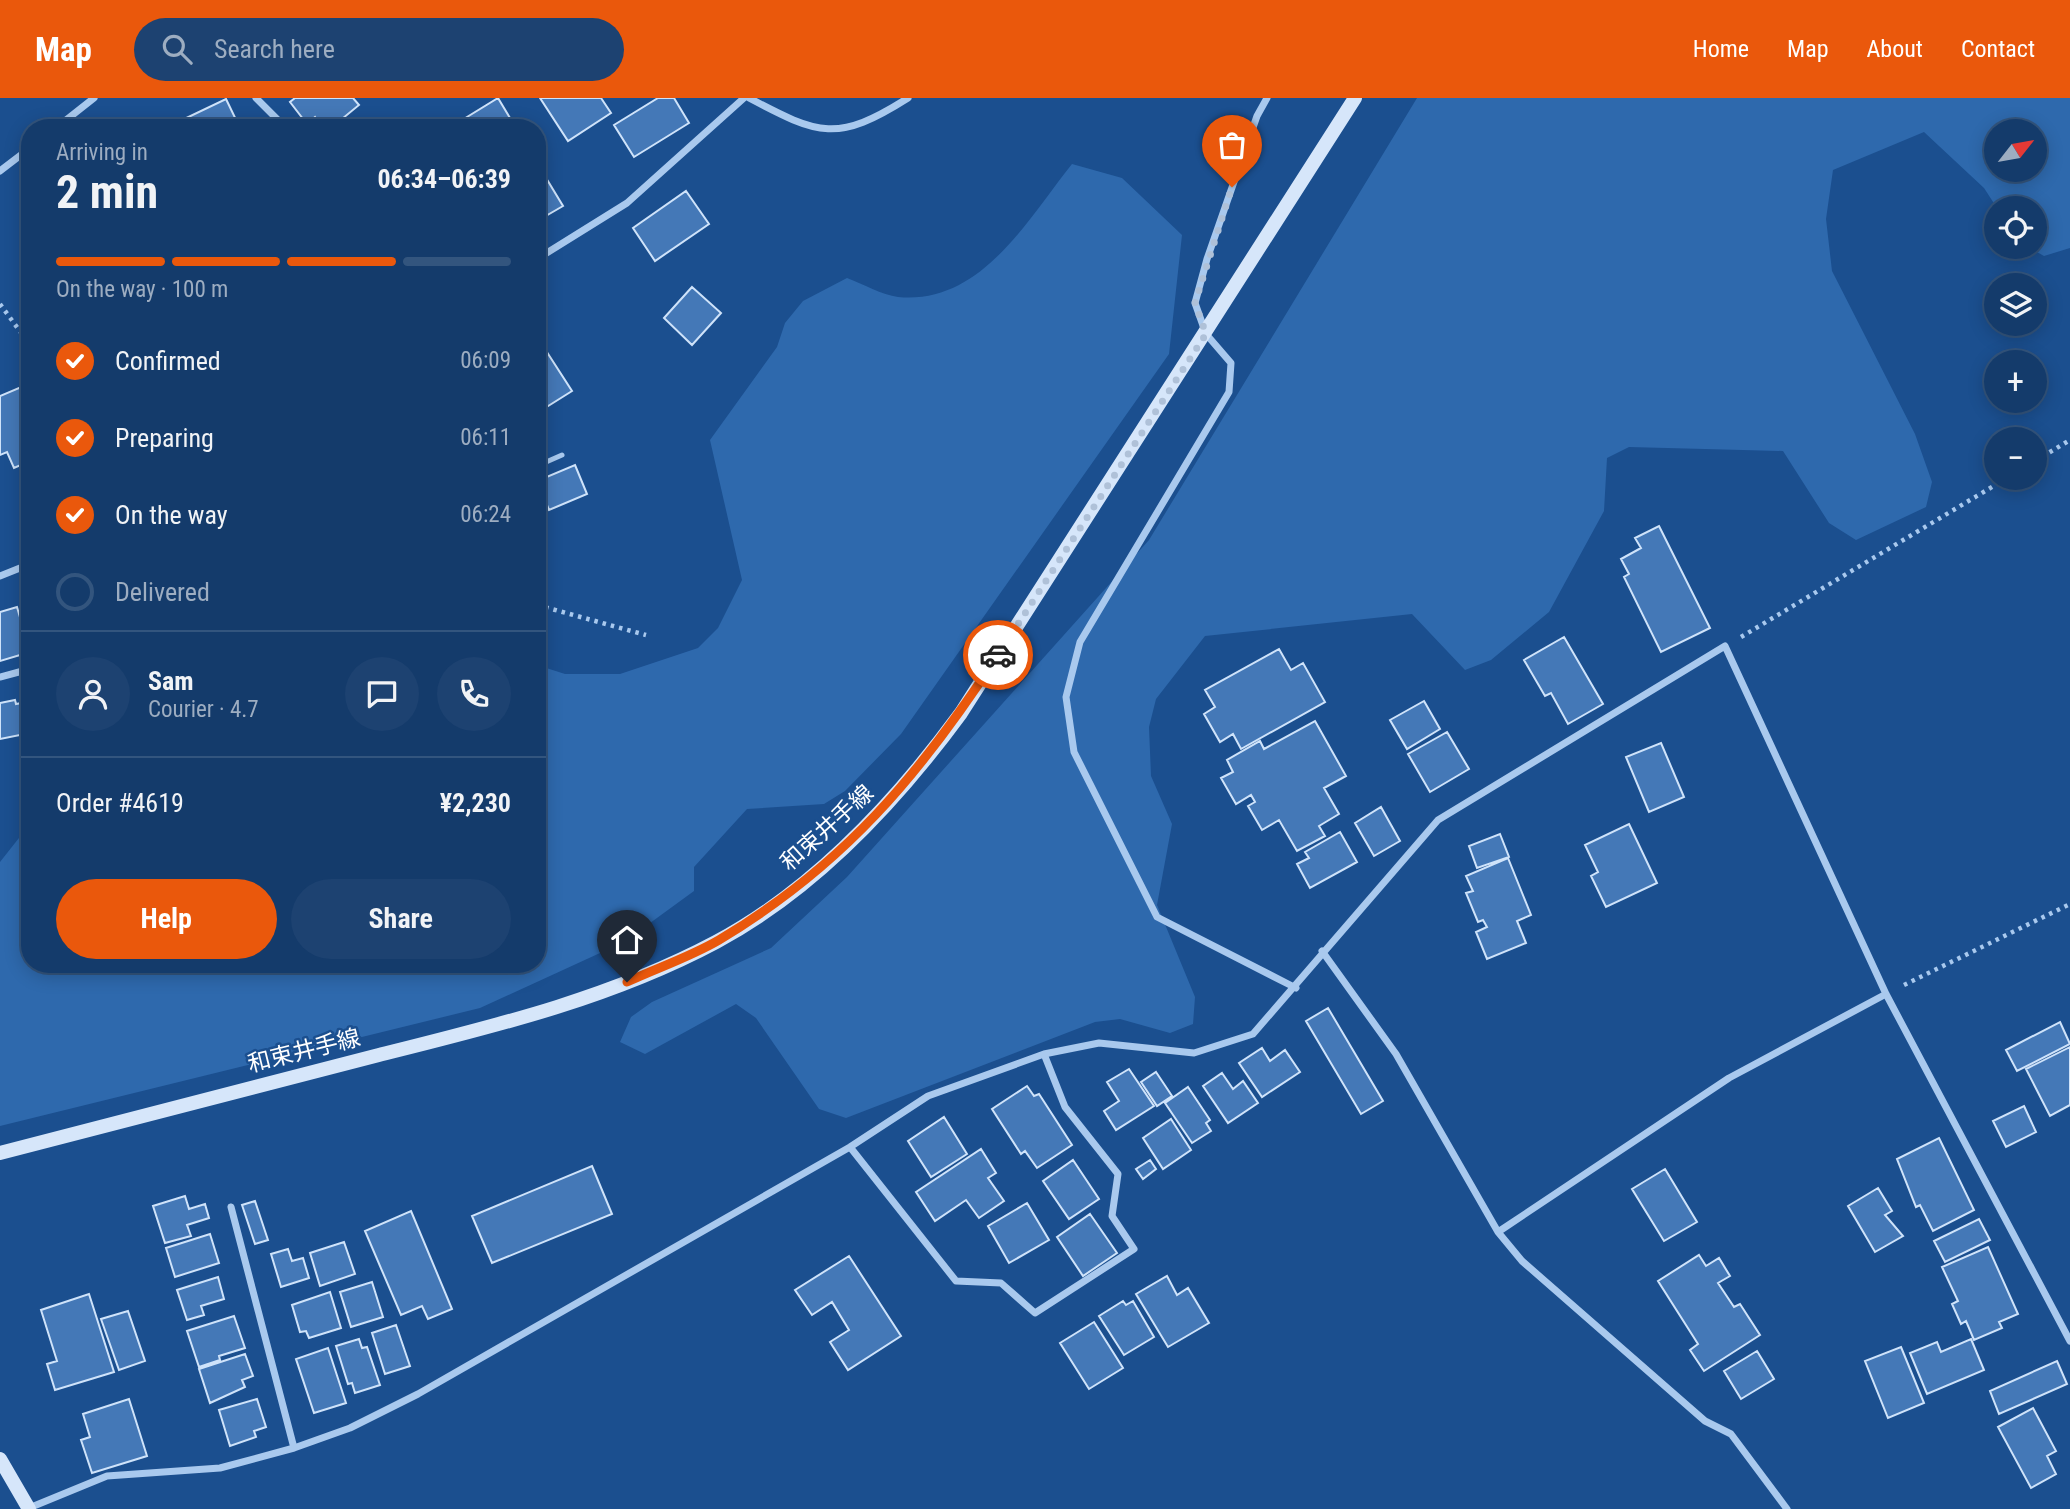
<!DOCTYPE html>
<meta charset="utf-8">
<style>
:root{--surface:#143b6b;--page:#1d4271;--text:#f1f3f6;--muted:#9dadc1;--line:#33557e;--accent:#ea580c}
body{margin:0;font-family:"Roboto Condensed","Noto Sans JP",sans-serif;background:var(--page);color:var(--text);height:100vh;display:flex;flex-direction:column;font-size:26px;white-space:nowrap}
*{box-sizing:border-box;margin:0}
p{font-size:23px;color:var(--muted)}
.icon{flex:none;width:38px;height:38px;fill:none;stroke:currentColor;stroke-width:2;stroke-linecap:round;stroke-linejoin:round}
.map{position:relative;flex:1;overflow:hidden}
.side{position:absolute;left:21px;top:21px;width:525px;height:854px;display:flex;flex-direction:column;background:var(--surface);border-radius:28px;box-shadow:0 4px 18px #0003,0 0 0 2px var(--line)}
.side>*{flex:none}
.needle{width:46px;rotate:59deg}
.controls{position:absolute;left:1984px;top:21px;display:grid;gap:14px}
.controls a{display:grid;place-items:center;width:63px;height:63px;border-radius:50%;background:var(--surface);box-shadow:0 4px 18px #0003,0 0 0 2px var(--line);font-size:35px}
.pin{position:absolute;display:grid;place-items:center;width:60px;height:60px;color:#fff;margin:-72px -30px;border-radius:50% 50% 50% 0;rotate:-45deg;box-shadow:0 0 7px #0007}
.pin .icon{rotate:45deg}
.courier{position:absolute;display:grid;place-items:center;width:70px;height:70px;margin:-35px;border:5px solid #ea580c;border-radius:50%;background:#fff;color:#222;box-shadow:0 2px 9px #0007}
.overview em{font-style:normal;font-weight:700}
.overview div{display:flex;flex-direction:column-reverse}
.overview{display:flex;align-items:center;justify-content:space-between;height:119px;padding:0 35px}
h1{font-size:46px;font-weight:700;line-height:52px}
.bar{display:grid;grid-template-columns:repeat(4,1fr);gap:10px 7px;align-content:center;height:84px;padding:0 35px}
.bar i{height:9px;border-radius:5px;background:var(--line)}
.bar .current{background:var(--accent)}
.bar p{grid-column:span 4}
.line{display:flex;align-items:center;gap:18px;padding:0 35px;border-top:2px solid var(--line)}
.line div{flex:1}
.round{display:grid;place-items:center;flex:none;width:74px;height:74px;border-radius:37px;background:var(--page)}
ol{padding:0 35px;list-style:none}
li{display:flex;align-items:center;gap:21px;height:77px}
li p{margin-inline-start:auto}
li .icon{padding:7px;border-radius:50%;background:var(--accent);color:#fff;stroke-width:4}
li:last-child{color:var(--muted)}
li i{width:38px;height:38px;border:4px solid var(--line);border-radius:50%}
.primary-button{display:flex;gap:14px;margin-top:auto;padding:14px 35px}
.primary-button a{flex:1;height:80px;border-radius:42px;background:var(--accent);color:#fff;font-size:28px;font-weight:700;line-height:80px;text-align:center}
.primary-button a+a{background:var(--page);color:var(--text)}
header{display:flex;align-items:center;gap:42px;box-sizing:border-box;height:98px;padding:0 35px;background:var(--accent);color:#fff}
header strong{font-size:33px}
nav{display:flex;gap:38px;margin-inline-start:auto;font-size:24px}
.search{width:490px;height:63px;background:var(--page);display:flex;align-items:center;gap:18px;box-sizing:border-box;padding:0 24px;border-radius:38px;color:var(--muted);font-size:26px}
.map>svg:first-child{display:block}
.green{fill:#2e69ad;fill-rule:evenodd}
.building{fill:#4478b7;stroke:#cfe3fa;stroke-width:2}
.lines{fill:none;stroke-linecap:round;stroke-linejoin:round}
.path{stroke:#a9c9ee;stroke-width:4.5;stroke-dasharray:3.5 5;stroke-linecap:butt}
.lane{stroke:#a9c9ee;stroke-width:5}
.street{stroke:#a9c9ee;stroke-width:7}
.secondary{stroke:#d6e6fa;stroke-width:14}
.done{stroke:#afc1d8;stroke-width:7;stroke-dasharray:0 12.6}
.route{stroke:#ea580c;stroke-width:9}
.labels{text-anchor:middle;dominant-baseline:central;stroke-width:5;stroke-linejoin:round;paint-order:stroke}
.street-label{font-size:23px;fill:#fff;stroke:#1b4f8f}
</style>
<header>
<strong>Map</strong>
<div class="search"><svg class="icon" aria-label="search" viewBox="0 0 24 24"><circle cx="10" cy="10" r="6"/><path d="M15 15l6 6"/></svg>Search here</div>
<nav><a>Home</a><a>Map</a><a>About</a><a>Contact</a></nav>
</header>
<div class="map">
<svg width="2070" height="1411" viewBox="0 0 2070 1411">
<rect width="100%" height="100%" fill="#1b4f8f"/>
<!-- green -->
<path class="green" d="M1417,0H2070V150L2044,158L2028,149H2035V110H1997L1984,90L1924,34L1833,72L1826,121L1832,173L1915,336L1932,384L1926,409L1856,442L1829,425L1783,353L1629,349L1607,360L1604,413L1549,514L1491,562L1465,572L1412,516L1205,538L1156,601L1149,629L1151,678L1172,726L1157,807L1195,899L1193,926L1170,935L1120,921L1095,924L846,1020L819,1011L756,920L736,906L645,956L620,944L631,919L652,904L771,850L847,779L1149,442ZM1997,33H2035V72H1997Z
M1072,66L1122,80L1182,137L1169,256L901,636L845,693L824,706L747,711L694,769V793L624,844L480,910L0,1028V764L30,726V866H537V567L565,576H620L698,550L718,530L742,482L710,342L777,249L785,225L803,203L847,180C863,186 882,197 898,199C981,207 1027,122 1072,66Z"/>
<!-- building -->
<path class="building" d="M295,0H353L359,7L331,30H323L315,19L307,26L290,4Z
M498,0L516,30H456L454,27Z
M540,0H601L611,15L568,43Z
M658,0H674L689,25L634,59L614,27Z
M226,1L240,30H184L180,23Z
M537,65L563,108L537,123Z
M686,93L709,126L655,163L633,130Z
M692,189L721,215L692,247L664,220Z
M543,248L572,293L537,315V252Z
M26,287L30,295V363L14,370L7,354L0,357V298Z
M575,367L587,396L549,412L537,383Z
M1659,428L1710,530L1661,554L1624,479L1629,476L1621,461L1641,450L1635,440Z
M17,509L30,554L0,563V514Z
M1564,539L1603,606L1568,626L1551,595L1545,598L1524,562Z
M1279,551L1291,572L1303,565L1325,604L1241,651L1233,636L1220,644L1204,616L1215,609L1205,592Z
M15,602L16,606L27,604L30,635L0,641V605Z
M1424,603L1440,631L1407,651L1390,622Z
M1315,623L1346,678L1324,690L1339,716L1319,728L1325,738L1297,753L1279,722L1262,732L1248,708L1255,704L1251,697L1236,706L1221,680L1233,674L1227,662L1260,643L1264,651Z
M1447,634L1469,671L1430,694L1408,656Z
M1661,645L1684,699L1649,714L1626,659Z
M1381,709L1400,743L1374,758L1355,725Z
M1629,726L1657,785L1606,809L1591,778L1598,774L1585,747Z
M1340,734L1357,764L1310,790L1297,766L1309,760L1305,754Z
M1500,736L1509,759L1477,770L1469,748Z
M1508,760L1531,817L1517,823L1526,845L1487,861L1476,834L1487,829L1483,822L1478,824L1466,795L1473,793L1466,778Z
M1328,910L1383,1003L1361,1016L1306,923Z
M2060,924L2070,946L2017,973L2006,952Z
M2070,949V1007L2050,1018L2026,971Z
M1262,950L1270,963L1285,952L1300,974L1262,999L1239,965Z
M1129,971L1154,1008L1116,1032L1104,1013L1119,1003L1107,984Z
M1156,974L1172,998L1157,1008L1141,984Z
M1222,975L1233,991L1243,983L1258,1005L1228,1025L1203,988Z
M1027,988L1034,998L1039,996L1072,1047L1037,1070L1025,1053L1021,1056L992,1011Z
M1188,989L1210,1022L1206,1025L1211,1033L1192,1045L1165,1005Z
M2024,1008L2036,1034L2006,1049L1993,1023Z
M944,1019L967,1056L931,1079L908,1043Z
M1171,1021L1191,1052L1163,1071L1143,1040Z
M1939,1040L1974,1112L1933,1133L1920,1107L1916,1109L1897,1061Z
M981,1051L996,1075L988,1080L1004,1103L979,1120L966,1102L935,1123L916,1094Z
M1073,1062L1099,1101L1069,1121L1043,1083Z
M1150,1062L1156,1071L1143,1081L1136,1071Z
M592,1068L612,1116L492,1165L472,1118Z
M1665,1071L1697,1124L1664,1143L1632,1091Z
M1878,1090L1892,1113L1885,1117L1903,1138L1875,1154L1848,1108Z
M185,1098L189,1111L205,1106L209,1120L187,1127L191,1138L165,1145L153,1108Z
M255,1103L268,1142L255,1146L242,1107Z
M1027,1105L1049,1142L1009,1165L988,1128Z
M411,1113L452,1211L428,1221L422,1208L401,1217L365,1133Z
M1090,1116L1117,1155L1083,1178L1057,1139Z
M1979,1121L1990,1142L1945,1164L1934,1143Z
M210,1136L219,1165L175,1179L166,1150Z
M344,1144L355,1176L320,1188L310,1155Z
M1988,1149L2018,1216L1999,1224L2002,1230L1974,1242L1966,1223L1961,1226L1952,1206L1958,1203L1942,1169Z
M288,1151L292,1163L303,1160L309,1180L281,1189L271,1156Z
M1699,1157L1706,1168L1719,1160L1730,1178L1718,1185L1734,1209L1740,1206L1760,1237L1704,1273L1690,1252L1698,1246L1658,1183Z
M849,1158L901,1238L848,1272L830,1244L849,1232L832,1204L812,1217L795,1192Z
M1167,1178L1177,1197L1188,1190L1209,1225L1168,1249L1136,1196Z
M218,1179L224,1201L201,1208L204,1217L187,1222L177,1192Z
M372,1184L383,1219L351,1229L340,1194Z
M330,1194L341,1230L309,1240L306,1233L300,1234L292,1207Z
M89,1196L114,1274L55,1292L47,1266L57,1263L41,1212Z
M1123,1203L1126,1207L1133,1203L1154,1239L1124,1257L1099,1218Z
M128,1213L145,1263L119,1272L101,1221Z
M234,1218L245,1250L219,1258L220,1262L199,1269L187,1233Z
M1094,1224L1123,1270L1089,1291L1060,1245Z
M396,1227L410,1268L385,1276L372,1235Z
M359,1241L362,1250L367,1249L380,1287L355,1295L352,1285L348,1286L336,1248Z
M1971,1241L1984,1272L1927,1296L1910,1255L1937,1244L1941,1254Z
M1901,1249L1924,1305L1888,1320L1865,1263Z
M328,1250L346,1305L314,1315L296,1261Z
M1757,1253L1774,1281L1741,1301L1724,1273Z
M245,1256L253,1278L242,1282L245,1289L210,1305L199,1271Z
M2057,1263L2067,1286L1999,1316L1990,1293Z
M129,1301L147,1358L92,1375L81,1342L90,1339L83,1316Z
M257,1301L266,1329L254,1333L256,1339L230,1348L219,1312Z
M2033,1310L2056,1353L2047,1358L2056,1376L2031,1390L1998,1329Z"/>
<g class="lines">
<!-- path -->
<path class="path" d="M0,206L30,247
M2035,363L2070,342
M537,507L646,537
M1741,539L2007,380
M1904,887L2070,806"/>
<!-- lane -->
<path class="lane" d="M537,368L562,357"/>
<!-- street -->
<path class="street" d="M256,0L286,30
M749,0C819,37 837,45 908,0
M1267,0L1257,18L1207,161L1195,205L1206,236L1231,265L1229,294L1080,544L1066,599L1074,654L1157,819L1296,890
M56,30L94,0
M0,73L30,50
M537,161L627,105L744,0
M0,478L30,466
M0,579L30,571
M1322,853L1396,956L1498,1134L1522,1163L1705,1323L1731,1336L1787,1411
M850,1049L956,1183L1001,1185L1035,1215L1134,1151L1112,1118L1118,1076L1065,1009L1044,956
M231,1109L294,1350
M1498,1134L1729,980L1886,896
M29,1410L107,1378L220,1370L294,1350L350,1330L418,1296L850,1049L928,998L1044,956L1099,945L1194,955L1253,936L1438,722L1725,548L1886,896L2070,1243"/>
<!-- secondary -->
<path class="secondary" d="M0,1055C125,1023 250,991 375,958C491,929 609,901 716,844C815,791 895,705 961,615L1355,0
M0,1361L29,1411"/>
</g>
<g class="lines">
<!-- done -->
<path class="done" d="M998,557L1206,236L1195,205L1232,89"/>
<!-- route -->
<path class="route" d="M627,884C657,870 690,859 719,842C843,768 920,677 998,557"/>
</g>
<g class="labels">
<!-- street labels -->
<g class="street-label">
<text transform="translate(827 730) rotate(-42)">和束井手線</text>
<text transform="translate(304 953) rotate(-14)">和束井手線</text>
</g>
</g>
</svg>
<div class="controls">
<a><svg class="needle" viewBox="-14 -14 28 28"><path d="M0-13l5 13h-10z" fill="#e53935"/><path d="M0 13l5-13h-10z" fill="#9dadc1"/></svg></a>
<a><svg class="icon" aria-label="locate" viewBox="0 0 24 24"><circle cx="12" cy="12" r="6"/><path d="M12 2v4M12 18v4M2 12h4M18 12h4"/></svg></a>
<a><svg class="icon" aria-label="layers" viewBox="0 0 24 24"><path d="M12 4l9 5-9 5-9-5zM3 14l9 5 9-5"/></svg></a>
<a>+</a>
<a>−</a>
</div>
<div class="pin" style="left:1232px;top:89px;background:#ea580c"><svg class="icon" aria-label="bag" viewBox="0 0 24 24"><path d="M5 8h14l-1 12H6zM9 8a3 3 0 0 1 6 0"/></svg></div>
<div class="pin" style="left:627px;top:884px;background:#1f2937"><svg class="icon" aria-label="home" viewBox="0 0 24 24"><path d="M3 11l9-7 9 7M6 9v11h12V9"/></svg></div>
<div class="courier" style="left:998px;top:557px"><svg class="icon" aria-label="car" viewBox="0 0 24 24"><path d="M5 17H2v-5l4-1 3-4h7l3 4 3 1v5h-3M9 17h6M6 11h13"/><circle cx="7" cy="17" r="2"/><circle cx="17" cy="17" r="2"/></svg></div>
<section class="side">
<div class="overview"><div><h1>2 min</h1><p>Arriving in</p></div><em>06:34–06:39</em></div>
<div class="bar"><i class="current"></i><i class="current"></i><i class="current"></i><i></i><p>On the way · 100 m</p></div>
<ol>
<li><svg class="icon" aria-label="check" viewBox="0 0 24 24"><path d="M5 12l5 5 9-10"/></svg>Confirmed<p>06:09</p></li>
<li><svg class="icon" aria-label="check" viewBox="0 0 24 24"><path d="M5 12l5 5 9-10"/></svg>Preparing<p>06:11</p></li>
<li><svg class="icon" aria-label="check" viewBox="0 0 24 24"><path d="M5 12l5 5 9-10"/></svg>On the way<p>06:24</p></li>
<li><i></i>Delivered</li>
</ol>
<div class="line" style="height:126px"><a class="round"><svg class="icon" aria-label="person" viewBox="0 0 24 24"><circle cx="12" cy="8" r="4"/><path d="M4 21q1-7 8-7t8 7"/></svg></a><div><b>Sam</b><p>Courier · 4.7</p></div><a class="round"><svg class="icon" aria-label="chat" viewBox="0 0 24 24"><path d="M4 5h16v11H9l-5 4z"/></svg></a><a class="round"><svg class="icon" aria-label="phone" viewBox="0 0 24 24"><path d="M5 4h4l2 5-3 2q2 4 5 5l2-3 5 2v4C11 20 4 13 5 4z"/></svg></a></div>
<div class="line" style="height:91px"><div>Order #4619</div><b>¥2,230</b></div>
<div class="primary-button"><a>Help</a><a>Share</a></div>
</section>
</div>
